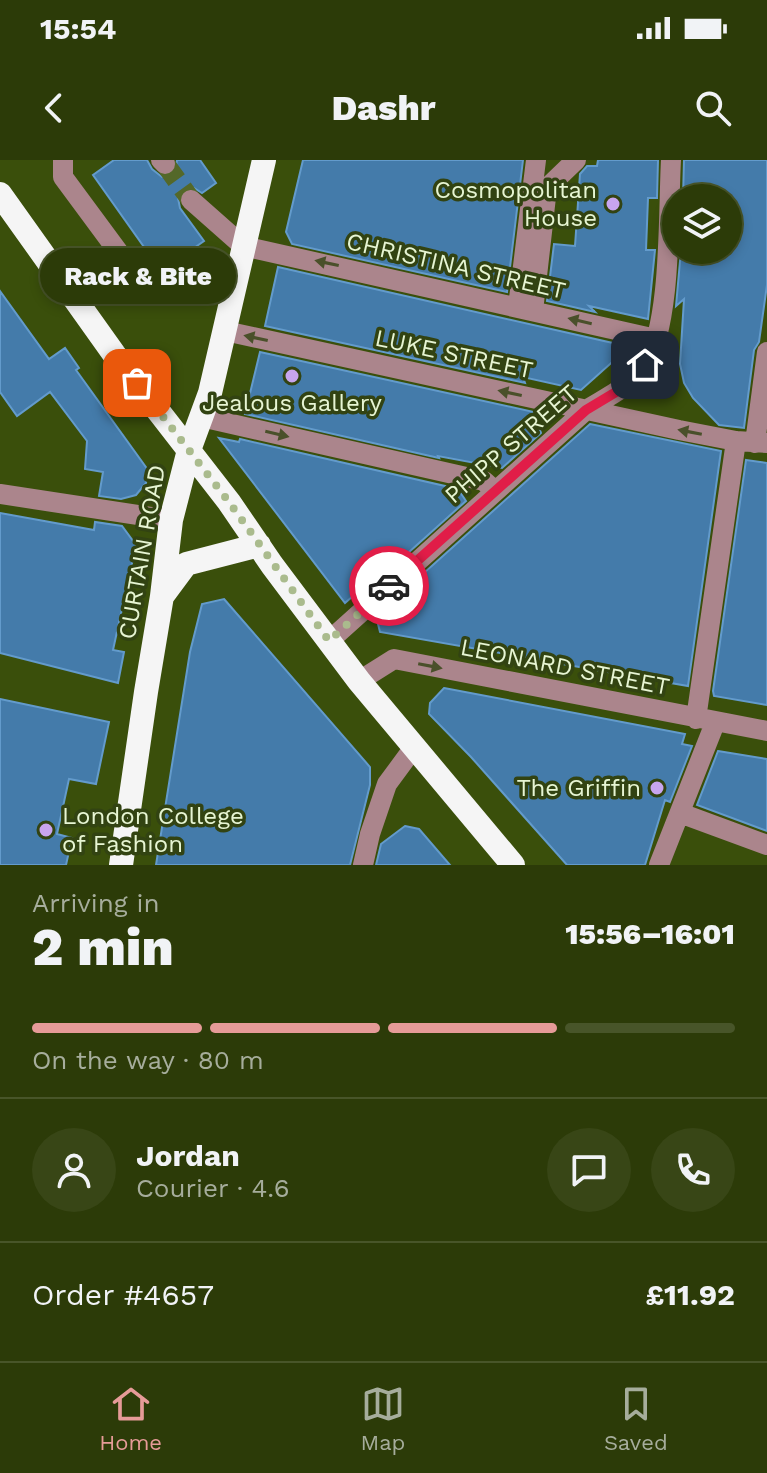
<!DOCTYPE html>
<meta charset="utf-8">
<style>
:root{--surface:#2c3b08;--page:#384616;--text:#f1f3f6;--muted:#a6ad9c;--line:#485529;--accent:#e69b98}
body{margin:0;font-family:"Work Sans",sans-serif;background:var(--page);color:var(--text);height:100vh;display:flex;flex-direction:column;font-size:30px;white-space:nowrap}
*{box-sizing:border-box;margin:0}
p{font-size:26px;color:var(--muted)}
.icon{flex:none;width:44px;height:44px;fill:none;stroke:currentColor;stroke-width:2;stroke-linecap:round;stroke-linejoin:round}
.map{position:relative;height:705px;overflow:hidden}
.drawer{display:flex;flex-direction:column;background:var(--surface);flex:1}
.drawer>*{flex:none}
.controls{position:absolute;left:662px;top:24px;display:grid;gap:16px}
.controls a{display:grid;place-items:center;width:80px;height:80px;border-radius:50%;background:var(--surface);box-shadow:0 4px 12px #0003,0 0 0 2px var(--line);font-size:40px}
.pin{position:absolute;display:grid;place-items:center;width:68px;height:68px;color:#fff;margin:-34px;border-radius:16px;box-shadow:0 4px 12px #0006}
.courier{position:absolute;display:grid;place-items:center;width:80px;height:80px;margin:-40px;border:6px solid #e11d48;border-radius:50%;background:#fff;color:#222;box-shadow:0 2px 10px #0007}
.bubble{position:absolute;height:56px;border-radius:28px;background:var(--surface);box-shadow:0 4px 12px #0003,0 0 0 2px var(--line);font-size:26px;font-weight:800;line-height:56px;text-align:center}
.overview em{font-style:normal;font-weight:800}
.overview div{display:flex;flex-direction:column-reverse}
.overview{display:flex;align-items:center;justify-content:space-between;height:136px;padding:0 32px}
h1{font-size:52px;font-weight:800;line-height:60px}
.bar{display:grid;grid-template-columns:repeat(4,1fr);gap:12px 8px;align-content:center;height:96px;padding:0 32px}
.bar i{height:10px;border-radius:6px;background:var(--line)}
.bar .on{background:var(--accent)}
.bar p{grid-column:span 4}
.line{display:flex;align-items:center;gap:20px;padding:0 32px;border-top:2px solid var(--line)}
.line div{flex:1}
.round{display:grid;place-items:center;flex:none;width:84px;height:84px;border-radius:42px;background:var(--page)}
.status{display:flex;justify-content:space-between;align-items:center;height:56px;padding:0 40px;background:var(--surface);direction:ltr}
.status svg{height:22px;fill:currentColor}
header{display:flex;justify-content:space-between;align-items:center;height:104px;padding:0 32px;background:var(--surface);font-size:36px;font-weight:800}
.dock{display:flex;justify-content:space-around;align-items:center;height:112px;border-top:2px solid var(--line);background:var(--surface);font-size:22px;color:var(--muted)}
.dock a{display:grid;justify-items:center;gap:4px}
.dock .on{color:var(--accent)}
.map>svg:first-child{display:block}
.building{fill:#447baa;stroke:#639bcc;stroke-width:2}
.lines{fill:none;stroke-linecap:round;stroke-linejoin:round}
.minor-tunnel{stroke:#546829;stroke-width:20;stroke-dasharray:20 10;stroke-linecap:butt}
.minor{stroke:#ab858c;stroke-width:20}
.highway{stroke:#f5f5f5;stroke-width:24}
.oneway{fill:#4a502a}
.done{stroke:#aabb8d;stroke-width:8;stroke-dasharray:0 14.4}
.route{stroke:#e11d48;stroke-width:10}
.poi-dot{fill:#c8a5ee;stroke:#324312;stroke-width:3}
.labels{text-anchor:middle;dominant-baseline:central;stroke-width:7;stroke-linejoin:round;paint-order:stroke}
.poi-label{font-size:24px;fill:#e7f5d3;stroke:#324312;text-anchor:end}
.street-label{font-size:24px;fill:#e7f5d3;stroke:#324312}
</style>
<div class="status"><b>15:54</b><svg viewBox="0 0 49 12"><path d="M0 12V9h3v3zM5 12V6h3v6zM10 12V3h3v9zM15 12V0h3v12zM26 1h20v11H26zM47 4h2v5h-2z"/></svg></div>
<header><svg class="icon" aria-label="back" viewBox="0 0 24 24"><path d="M15 5l-7 7 7 7"/></svg>Dashr<svg class="icon" aria-label="search" viewBox="0 0 24 24"><circle cx="10" cy="10" r="6"/><path d="M15 15l6 6"/></svg></header>
<div class="map">
<svg width="767" height="705" viewBox="0 0 767 705">
<rect width="100%" height="100%" fill="#3a4f0b"/>
<!-- building -->
<path class="building" d="M114,0H147L152,9L162,17L175,13L177,0H200L216,23L202,33L194,28H186L178,38L180,48L204,81L161,111L93,15Z
M303,0H523L507,132L292,84L286,72Z
M598,0H658L657,38H648L646,90H655L648,159L589,146L595,152L547,141L554,84L575,86L580,14L587,6H597Z
M684,0H767V125L759,182L754,190L744,268L719,265L693,238L684,223L680,204L684,139L676,146L681,90H728V38H683Z
M278,107L626,186L628,188L581,230L523,217L525,223L265,166Z
M0,131L49,199L65,188L79,208L76,210L148,310L146,323L136,335L121,339L99,336L103,312L85,309L87,281L50,232L17,256L0,232Z
M260,192L534,252L541,273L502,308L438,296L439,298L245,254Z
M590,264L721,291L688,526L380,472L376,456Z
M219,278L239,282L240,279L458,329L466,341L370,427L369,422L345,443Z
M746,300L767,303V545L714,536L713,531Z
M0,353L94,370L95,362L122,366L136,385L113,490L124,492L118,523L0,493Z
M224,439L370,607V625L350,705H156L190,492L202,444Z
M444,528L685,574L682,584L692,586L670,642L665,640L645,705H567L471,597L429,554L430,543Z
M0,539L109,562L96,624L69,619L57,674L72,678L66,705H0Z
M718,591L767,599V671L697,645Z
M405,666L419,669L450,705H376L381,684Z"/>
<g class="lines">
<!-- minor-tunnel -->
<path class="minor-tunnel" d="M165,4L191,40"/>
<!-- minor -->
<path class="minor" d="M63,0V17L148,132
M161,0L165,4
M191,40L243,86L656,179
M518,147L536,0
M533,151L547,28L576,0
M225,171L679,270L736,281L767,283
M201,257L484,321L495,331
M755,283L767,192
M0,334L171,360
M329,481L586,250C607,237 631,226 645,206C672,164 668,52 671,0
M359,521L394,499L767,571
M696,559L736,281
M680,653L767,685
M363,705L370,674L387,624L415,586
M659,705L715,563"/>
<!-- highway -->
<path class="highway" d="M0,34L114,194L229,342L272,405L359,521L513,705
M163,435L186,404L259,385
M121,705L146,532L162,436L171,360L189,290L210,233L264,0"/>
</g>
<!-- one-way arrows -->
<defs><path id="oneway-solid" d="M-6-.8H1V-3.2L6.5 0L1 3.2V.8H-6Z" transform="scale(2)"/></defs>
<g class="oneway">
<use href="#oneway-solid" transform="translate(327 103) rotate(-168)"/>
<use href="#oneway-solid" transform="translate(580 161) rotate(-167)"/>
<use href="#oneway-solid" transform="translate(256 178) rotate(-168)"/>
<use href="#oneway-solid" transform="translate(510 233) rotate(-168)"/>
<use href="#oneway-solid" transform="translate(690 272) rotate(-169)"/>
<use href="#oneway-solid" transform="translate(277 274) rotate(13)"/>
<use href="#oneway-solid" transform="translate(430 506) rotate(11)"/>
</g>
<g class="lines">
<!-- done -->
<path class="done" d="M137,223L229,342L329,481L389,426"/>
<!-- route -->
<path class="route" d="M389,426L586,250L626,226L645,205"/>
</g>
<!-- markers -->
<g class="poi-dot">
<circle cx="613" cy="44" r="8"/>
<circle cx="292" cy="216" r="8"/>
<circle cx="657" cy="628" r="8"/>
<circle cx="46" cy="670" r="8"/>
</g>
<g class="labels">
<!-- poi labels -->
<g class="poi-label">
<text x="597" y="30">Cosmopolitan<tspan x="597" dy="28">House</tspan></text>
<text x="292" y="243" text-anchor="middle">Jealous Gallery</text>
<text x="641" y="628">The Griffin</text>
<text x="62" y="656" text-anchor="start">London College<tspan x="62" dy="28">of Fashion</tspan></text>
</g>
<!-- street labels -->
<g class="street-label">
<text transform="translate(456 106) rotate(13)">CHRISTINA STREET</text>
<text transform="translate(454 194) rotate(12)">LUKE STREET</text>
<text transform="translate(511 284) rotate(-41)">PHIPP STREET</text>
<text transform="translate(142 392) rotate(-80)">CURTAIN ROAD</text>
<text transform="translate(565 507) rotate(11)">LEONARD STREET</text>
</g>
</g>
</svg>
<div class="controls">
<a><svg class="icon" aria-label="layers" viewBox="0 0 24 24"><path d="M12 4l9 5-9 5-9-5zM3 14l9 5 9-5"/></svg></a>
</div>
<div class="pin" style="left:137px;top:223px;background:#ea580c"><svg class="icon" aria-label="bag" viewBox="0 0 24 24"><path d="M5 8h14l-1 12H6zM9 8a3 3 0 0 1 6 0"/></svg></div>
<div class="pin" style="left:645px;top:205px;background:#1f2937"><svg class="icon" aria-label="home" viewBox="0 0 24 24"><path d="M3 11l9-7 9 7M6 9v11h12V9"/></svg></div>
<div class="courier" style="left:389px;top:426px"><svg class="icon" aria-label="car" viewBox="0 0 24 24"><path d="M5 17H2v-5l4-1 3-4h7l3 4 3 1v5h-3M9 17h6M6 11h13"/><circle cx="7" cy="17" r="2"/><circle cx="17" cy="17" r="2"/></svg></div>
<div class="bubble" style="left:40px;top:88px;width:196px">Rack &amp; Bite</div>
</div>
<section class="drawer">
<div class="overview"><div><h1>2 min</h1><p>Arriving in</p></div><em>15:56–16:01</em></div>
<div class="bar"><i class="on"></i><i class="on"></i><i class="on"></i><i></i><p>On the way · 80 m</p></div>
<div class="line" style="height:144px"><a class="round"><svg class="icon" aria-label="person" viewBox="0 0 24 24"><circle cx="12" cy="8" r="4"/><path d="M4 21q1-7 8-7t8 7"/></svg></a><div><b>Jordan</b><p>Courier · 4.6</p></div><a class="round"><svg class="icon" aria-label="chat" viewBox="0 0 24 24"><path d="M4 5h16v11H9l-5 4z"/></svg></a><a class="round"><svg class="icon" aria-label="phone" viewBox="0 0 24 24"><path d="M5 4h4l2 5-3 2q2 4 5 5l2-3 5 2v4C11 20 4 13 5 4z"/></svg></a></div>
<div class="line" style="height:104px"><div>Order #4657</div><b>£11.92</b></div>
</section>
<nav class="dock">
<a class="on"><svg class="icon" aria-label="home" viewBox="0 0 24 24"><path d="M3 11l9-7 9 7M6 9v11h12V9"/></svg>Home</a>
<a><svg class="icon" aria-label="map" viewBox="0 0 24 24"><path d="M3 6l6-2 6 2 6-2v14l-6 2-6-2-6 2zM9 4v14M15 6v14"/></svg>Map</a>
<a><svg class="icon" aria-label="saved" viewBox="0 0 24 24"><path d="M7 4h10v16l-5-4-5 4z"/></svg>Saved</a>
</nav>
